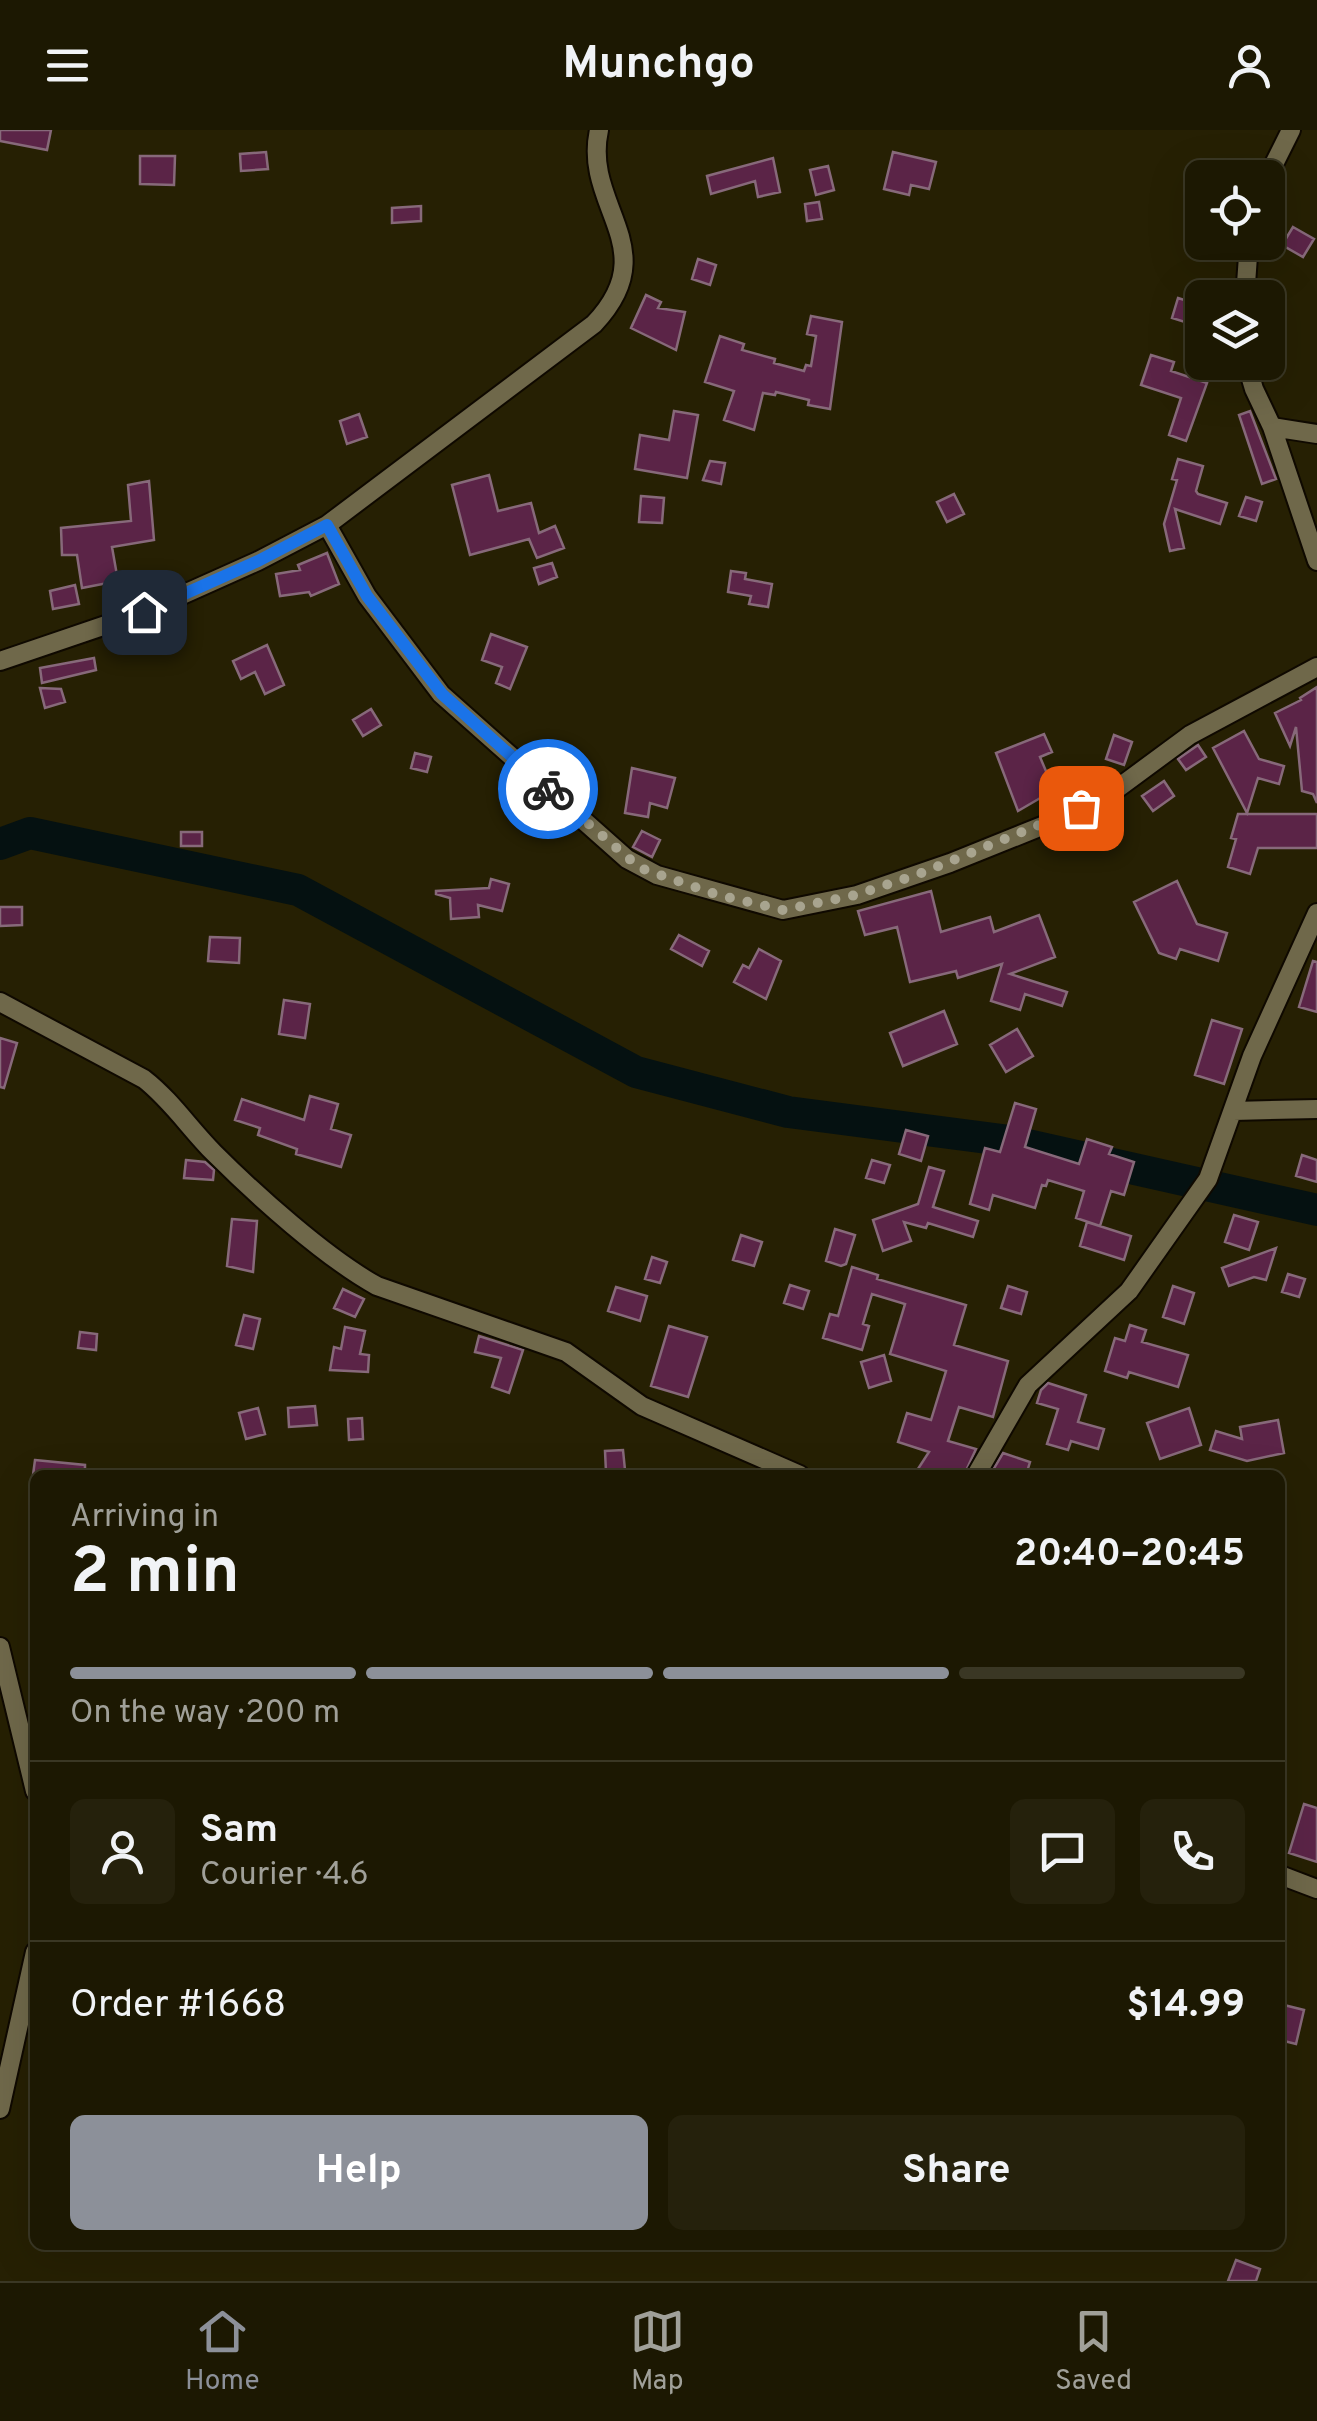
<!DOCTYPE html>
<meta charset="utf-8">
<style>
:root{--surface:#1c1802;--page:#25210c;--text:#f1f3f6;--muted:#a0a099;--line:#3a3724;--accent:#8c9099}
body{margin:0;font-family:Overpass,sans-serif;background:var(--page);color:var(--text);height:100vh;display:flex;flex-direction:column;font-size:38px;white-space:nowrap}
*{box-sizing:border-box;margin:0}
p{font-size:32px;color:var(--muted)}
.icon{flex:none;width:55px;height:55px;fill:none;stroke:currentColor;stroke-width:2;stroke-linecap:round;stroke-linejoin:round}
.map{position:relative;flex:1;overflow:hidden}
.drawer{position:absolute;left:30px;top:1340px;width:1255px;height:780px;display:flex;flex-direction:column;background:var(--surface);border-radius:15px;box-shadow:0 10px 40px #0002,0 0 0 2px var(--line)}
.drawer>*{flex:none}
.tools{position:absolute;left:1185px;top:30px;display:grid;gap:20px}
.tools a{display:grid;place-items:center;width:100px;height:100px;border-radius:15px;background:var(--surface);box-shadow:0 10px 40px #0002,0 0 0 2px var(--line);font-size:50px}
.pin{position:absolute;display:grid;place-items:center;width:85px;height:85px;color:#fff;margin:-42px;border-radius:20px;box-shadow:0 5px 15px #0006}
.courier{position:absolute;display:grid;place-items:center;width:100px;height:100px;margin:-50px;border:8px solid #1a73e8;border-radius:50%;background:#fff;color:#222;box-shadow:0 2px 12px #0007}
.head em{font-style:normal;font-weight:700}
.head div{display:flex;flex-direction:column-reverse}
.head{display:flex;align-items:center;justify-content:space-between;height:170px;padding:0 40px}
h1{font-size:65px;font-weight:700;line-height:75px}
.bar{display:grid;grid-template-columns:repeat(4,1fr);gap:15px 10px;align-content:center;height:120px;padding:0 40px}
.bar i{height:12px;border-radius:8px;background:var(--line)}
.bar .current{background:var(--accent)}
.bar p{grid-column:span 4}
.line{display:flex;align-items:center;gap:25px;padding:0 40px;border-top:2px solid var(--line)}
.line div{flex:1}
.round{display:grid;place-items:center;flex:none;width:105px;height:105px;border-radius:15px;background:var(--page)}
.action{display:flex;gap:20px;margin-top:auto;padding:20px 40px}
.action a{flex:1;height:115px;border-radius:15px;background:var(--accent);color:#fff;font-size:40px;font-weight:700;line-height:115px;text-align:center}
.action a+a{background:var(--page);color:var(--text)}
header{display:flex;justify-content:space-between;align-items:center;height:130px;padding:0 40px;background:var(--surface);font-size:45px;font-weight:700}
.tabs{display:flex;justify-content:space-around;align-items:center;height:140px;border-top:2px solid var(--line);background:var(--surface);font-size:28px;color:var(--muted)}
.tabs a{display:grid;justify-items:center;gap:5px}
.tabs .current{color:var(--accent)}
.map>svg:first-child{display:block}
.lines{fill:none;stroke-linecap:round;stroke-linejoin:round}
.river{stroke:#051111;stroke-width:32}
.building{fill:#5b2447;stroke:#87697a;stroke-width:2.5}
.street-casing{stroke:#0f0900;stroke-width:22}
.street{stroke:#6f684a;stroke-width:18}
.done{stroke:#a8a48f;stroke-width:10;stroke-dasharray:0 18}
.route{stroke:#1a73e8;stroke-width:12}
</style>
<header><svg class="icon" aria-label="menu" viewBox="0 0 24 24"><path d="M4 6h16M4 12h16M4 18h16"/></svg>Munchgo<svg class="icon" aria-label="person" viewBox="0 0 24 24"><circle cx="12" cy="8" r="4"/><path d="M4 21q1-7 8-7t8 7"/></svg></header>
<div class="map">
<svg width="1317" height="2151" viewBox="0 0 1317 2151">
<rect width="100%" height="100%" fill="#262003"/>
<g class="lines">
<!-- river -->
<path class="river" d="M0,714L30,703L298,760L636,942L788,982L1010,1011L1317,1080"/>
</g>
<!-- building -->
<path class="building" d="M0,0H51L47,20L0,11Z
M266,22L268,39L241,41L240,24Z
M893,22L936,32L929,59L911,55L909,65L884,59Z
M140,26H175L174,55L140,54Z
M773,28L780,62L758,67L755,51L711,64L707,46Z
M828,36L834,60L816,65L810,40Z
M819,72L822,89L807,91L805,74Z
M421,76V91L392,93V78Z
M1293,97L1314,109L1303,127L1282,115Z
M698,129L716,135L710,155L692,149Z
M646,165L661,172L658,178L685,182L676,220L631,198Z
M1178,168L1194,173L1188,193L1172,188Z
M811,186L842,192L830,279L808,275L809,270L776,262L775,265L763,263L754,300L724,290L734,261L705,252L720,206L744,214L742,220L775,229L774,233L804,241L806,235L811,236L816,206L807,204Z
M1151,225L1174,232L1171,241L1207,253L1186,311L1169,305L1181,268L1141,255Z
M674,281L698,285L687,348L635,339L640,305L669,310Z
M1250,281L1276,349L1262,354L1239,285Z
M359,284L367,307L347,314L340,291Z
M1178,329L1203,336L1196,361L1198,364L1227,373L1220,394L1175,379L1184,418L1170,421L1164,394L1177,350L1172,349Z
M710,331L725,333L721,354L703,350Z
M489,345L498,381L531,373L539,403L555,396L564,418L537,428L529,409L470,425L452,355Z
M149,351L154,410L112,417L118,451L82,458L77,425H62L61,398L131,391L128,355Z
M954,364L964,384L947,392L937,372Z
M641,366L664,368L662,393L639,392Z
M1246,367L1262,372L1256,391L1239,386Z
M327,423L339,454L311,466L309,462L280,466L276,444L300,440L298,435Z
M552,433L557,447L539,454L534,438Z
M731,441L746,443L745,449L772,454L768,477L749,474L751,466L728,462Z
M75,455L79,474L53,479L50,461Z
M491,504L527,517L510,559L496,553L502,537L482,530Z
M267,515L284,555L265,564L255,542L241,549L233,531Z
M94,528L96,540L42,553L40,538Z
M1317,557V673L1313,664L1302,661L1296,597L1290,616L1275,583L1301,570L1300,568Z
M40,558L61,559L65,572L45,578Z
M371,579L381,595L363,606L353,590Z
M1244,601L1259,629L1284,636L1279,654L1258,648L1247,683L1213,618Z
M1044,604L1052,622L1040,627L1054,660L1018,681L996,623Z
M1114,605L1132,612L1124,635L1106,629Z
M1198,615L1206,627L1186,640L1178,629Z
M415,623L431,627L427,642L411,638Z
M632,638L675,648L667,678L650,673L648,687L625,683Z
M1164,651L1174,666L1153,681L1142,666Z
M1238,684H1317V718H1258L1250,744L1228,737L1236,709L1231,708Z
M642,701L660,710L652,727L633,717Z
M181,702H202V716H181Z
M491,749L509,754L502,781L478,775L479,787L451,789L450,768L436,764V761L489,758Z
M1177,751L1197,794L1227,803L1218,831L1180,819L1176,829L1159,823L1134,772Z
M931,761L941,802L990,787L994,802L1039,785L1055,827L1010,844L1067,862L1062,876L1025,864L1020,880L991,871L1002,834L958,848L956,841L910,852L897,797L865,805L858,781Z
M0,777H22V795L0,796Z
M679,805L709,821L702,836L671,819Z
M210,807L240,808L239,833L208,831Z
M759,819L781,831L766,869L734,852L743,835L749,838Z
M1313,831L1317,832V882L1299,877Z
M284,870L310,874L305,908L279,904Z
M944,881L957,914L903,936L890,903Z
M1212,890L1242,899L1224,954L1195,945Z
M1017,899L1033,926L1006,942L990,915Z
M0,908L17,913L4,958L0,957Z
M310,966L338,974L331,999L351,1005L341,1037L296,1024L297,1019L258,1005L260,998L235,990L242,969L304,990Z
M1015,973L1036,979L1025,1017L1079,1034L1087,1009L1112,1017L1109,1024L1134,1032L1124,1065L1111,1061L1100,1096L1076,1088L1084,1061L1048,1050L1046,1056L1042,1055L1035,1078L993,1065L989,1080L970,1074L985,1018L1000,1022Z
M906,1000L928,1006L921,1031L899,1024Z
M1302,1025L1317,1030V1052L1296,1046Z
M186,1030L205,1032L214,1040L213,1050L184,1048Z
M872,1030L890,1035L884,1053L866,1048Z
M929,1037L944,1041L933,1077L978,1091L973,1107L928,1093L926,1098L904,1092L911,1111L883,1121L873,1090L918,1074Z
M1234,1085L1258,1092L1249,1120L1225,1112Z
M232,1089L257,1091L253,1142L227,1136Z
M1087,1092L1131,1106L1124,1130L1080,1116Z
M835,1099L855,1105L846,1134L841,1136L826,1131Z
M741,1105L762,1112L754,1136L733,1130Z
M1276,1118L1266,1150L1254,1147L1229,1156L1222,1138Z
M652,1127L667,1132L660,1153L645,1149Z
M852,1137L878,1145L877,1149L966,1175L954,1215L1008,1231L993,1287L959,1277L948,1311L976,1319L964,1345H914L929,1322L898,1312L907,1283L931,1290L946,1241L890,1224L905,1174L872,1164L863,1194L869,1196L862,1220L823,1208L830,1184L838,1186Z
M1288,1144L1305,1149L1299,1167L1282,1162Z
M790,1155L809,1161L803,1179L784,1173Z
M1008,1156L1027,1162L1021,1184L1001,1178Z
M1173,1156L1194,1163L1184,1194L1163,1187Z
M616,1157L647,1166L640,1191L608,1181Z
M343,1159L364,1169L355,1187L334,1178Z
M244,1185L260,1189L253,1219L236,1215Z
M1130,1195L1146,1200L1142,1212L1188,1225L1178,1257L1129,1242L1127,1248L1105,1241L1115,1208L1125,1211Z
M669,1196L707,1207L688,1267L651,1256Z
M345,1197L365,1201L360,1224L369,1225L368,1242L330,1240L334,1217L341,1219Z
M80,1202L97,1204L96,1220L78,1218Z
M479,1206L523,1220L509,1263L492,1257L501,1228L475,1222Z
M884,1225L891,1251L869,1258L861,1232Z
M1048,1253L1086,1265L1078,1292L1104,1299L1098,1319L1071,1311L1068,1320L1047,1314L1058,1279L1037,1273L1041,1260Z
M315,1276L317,1295L289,1297L288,1278Z
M258,1278L265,1304L246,1309L239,1283Z
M1189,1278L1201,1315L1160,1329L1147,1293Z
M362,1288L363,1309L349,1310L348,1289Z
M1278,1290L1284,1323L1247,1331L1210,1320L1216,1301L1242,1309L1240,1297Z
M623,1320L625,1340L606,1342L605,1321Z
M1003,1323L1030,1332L1026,1345H990Z
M35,1330L85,1335V1345H33Z
M1304,1674L1317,1678V1732L1289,1723Z
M1280,1874L1304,1880L1296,1914L1280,1910Z
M1236,2130L1260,2139L1256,2151H1228Z"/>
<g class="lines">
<defs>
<path id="street" d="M1267,48L1291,0
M1245,168L1249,112
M1246,232L1254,259L1272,297L1317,431
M1272,297L1317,304
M327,395L367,466L441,564L627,729L657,745L783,780L857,765L950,733L1052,692L1110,664L1190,605L1317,537
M0,531L144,482L258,431L327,395L594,194C666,118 582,77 599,0
M0,872L144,949C171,970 190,999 214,1023C256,1065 326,1128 377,1156L566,1222L642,1276L800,1345
M1233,981L1317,979
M976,1345L1028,1255L1129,1161L1208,1049L1252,926L1317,783
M0,1517L35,1661
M1280,1745L1317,1759
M0,1979L35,1822"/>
</defs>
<!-- street casing -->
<use href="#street" class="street-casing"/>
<!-- street -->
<use href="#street" class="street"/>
</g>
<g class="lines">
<!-- done -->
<path class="done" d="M548,659L640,738L718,765L783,780L856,765L919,744L1081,678"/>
<!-- route -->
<path class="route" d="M144,482L258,431L327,395L367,466L442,564L548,659"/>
</g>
</svg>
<div class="tools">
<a><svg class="icon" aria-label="locate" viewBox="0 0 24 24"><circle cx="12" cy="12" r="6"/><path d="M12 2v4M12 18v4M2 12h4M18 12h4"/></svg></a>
<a><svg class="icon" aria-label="layers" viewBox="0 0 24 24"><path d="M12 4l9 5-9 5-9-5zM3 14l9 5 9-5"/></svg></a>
</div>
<div class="pin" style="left:1081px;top:678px;background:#ea580c"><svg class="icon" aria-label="bag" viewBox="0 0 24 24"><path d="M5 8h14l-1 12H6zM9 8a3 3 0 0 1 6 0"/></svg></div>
<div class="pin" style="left:144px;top:482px;background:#1f2937"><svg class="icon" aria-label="home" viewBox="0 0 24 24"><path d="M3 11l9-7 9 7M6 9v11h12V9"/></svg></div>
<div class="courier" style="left:548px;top:659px"><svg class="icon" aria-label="bike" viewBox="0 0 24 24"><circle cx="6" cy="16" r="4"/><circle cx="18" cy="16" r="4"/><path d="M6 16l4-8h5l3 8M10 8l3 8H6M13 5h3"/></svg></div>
<section class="drawer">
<div class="head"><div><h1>2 min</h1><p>Arriving in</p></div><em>20:40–20:45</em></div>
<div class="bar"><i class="current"></i><i class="current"></i><i class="current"></i><i></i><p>On the way · 200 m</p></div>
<div class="line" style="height:180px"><a class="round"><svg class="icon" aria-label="person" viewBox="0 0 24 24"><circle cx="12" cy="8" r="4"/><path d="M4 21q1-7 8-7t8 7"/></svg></a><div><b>Sam</b><p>Courier · 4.6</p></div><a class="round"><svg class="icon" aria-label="chat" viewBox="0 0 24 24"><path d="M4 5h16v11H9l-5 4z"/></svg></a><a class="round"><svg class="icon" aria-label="phone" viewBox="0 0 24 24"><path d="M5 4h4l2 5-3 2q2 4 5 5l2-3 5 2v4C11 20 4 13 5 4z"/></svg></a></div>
<div class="line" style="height:130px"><div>Order #1668</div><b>$14.99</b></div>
<div class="action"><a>Help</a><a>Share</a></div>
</section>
</div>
<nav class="tabs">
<a class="current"><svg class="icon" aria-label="home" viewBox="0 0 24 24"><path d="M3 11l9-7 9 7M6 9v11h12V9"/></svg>Home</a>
<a><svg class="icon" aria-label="map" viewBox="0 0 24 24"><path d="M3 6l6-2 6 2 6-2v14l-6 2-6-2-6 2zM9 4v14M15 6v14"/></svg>Map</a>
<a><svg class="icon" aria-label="saved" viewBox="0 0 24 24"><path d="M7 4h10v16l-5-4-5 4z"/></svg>Saved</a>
</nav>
